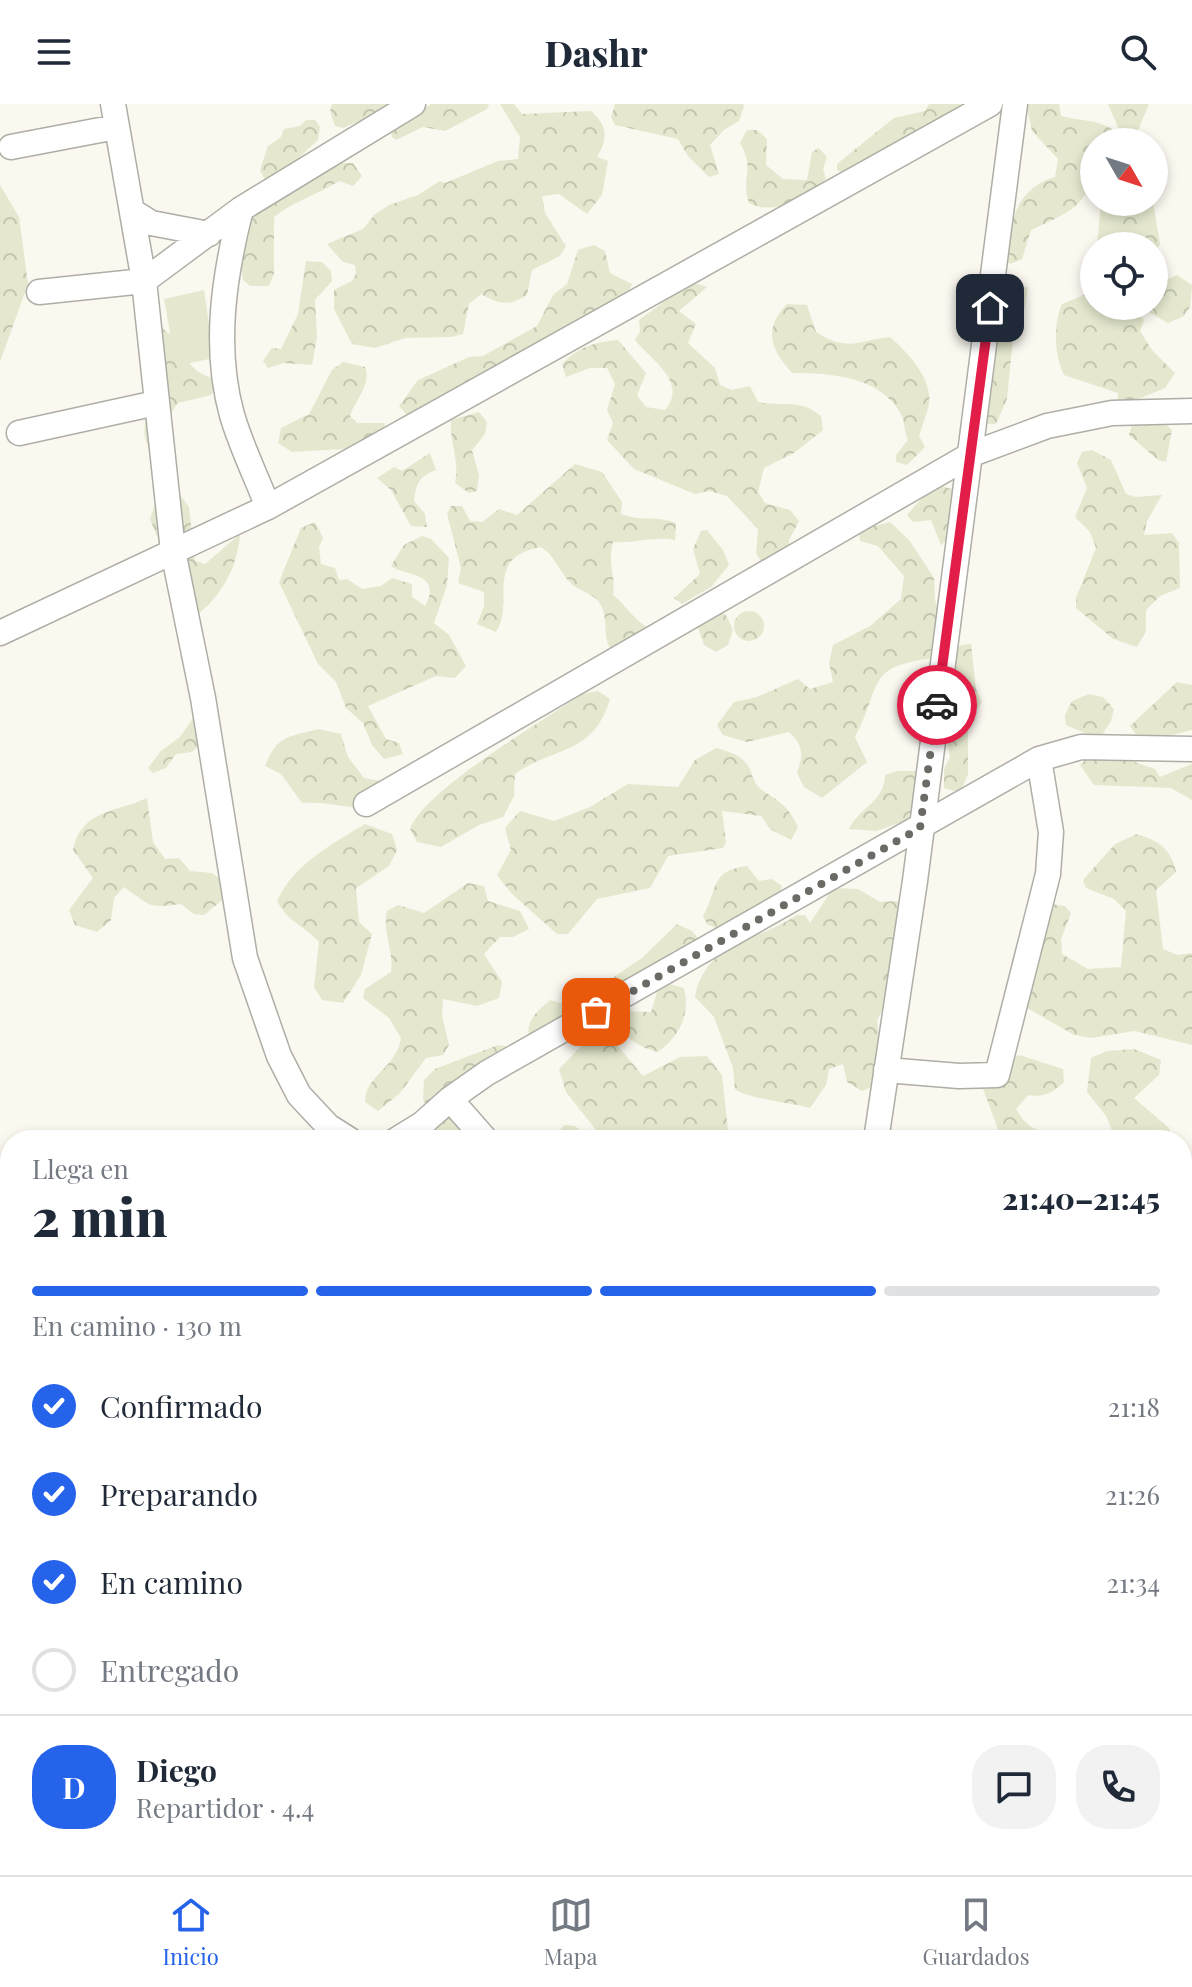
<!DOCTYPE html>
<html lang="es">
<meta charset="utf-8">
<style>
:root{--surface:#fff;--page:#f2f2f3;--text:#1f2937;--muted:#747a83;--line:#e0e1e3;--accent:#2563eb}
body{margin:0;font-family:"Playfair Display",serif;background:var(--page);color:var(--text);height:100vh;display:flex;flex-direction:column;font-size:30px;white-space:nowrap}
*{box-sizing:border-box;margin:0}
p{font-size:26px;color:var(--muted)}
.icon{flex:none;width:44px;height:44px;fill:none;stroke:currentColor;stroke-width:2;stroke-linecap:round;stroke-linejoin:round}
.map{position:relative;flex:1;overflow:hidden}
.drawer{position:absolute;left:0px;top:1026px;width:1192px;height:746px;display:flex;flex-direction:column;background:var(--surface);border-radius:32px 32px 0 0;box-shadow:0 4px 12px #0003}
.drawer>*{flex:none}
.needle{width:52px;rotate:129deg}
.fabs{position:absolute;left:1080px;top:24px;display:grid;gap:16px}
.fabs a{display:grid;place-items:center;width:88px;height:88px;border-radius:50%;background:var(--surface);box-shadow:0 4px 12px #0003;font-size:40px}
.pin{position:absolute;display:grid;place-items:center;width:68px;height:68px;color:#fff;margin:-34px;border-radius:16px;box-shadow:0 4px 12px #0006}
.courier{position:absolute;display:grid;place-items:center;width:80px;height:80px;margin:-40px;border:6px solid #e11d48;border-radius:50%;background:#fff;color:#222;box-shadow:0 2px 10px #0007}
.headline em{font-style:normal;font-weight:800}
.headline div{display:flex;flex-direction:column-reverse}
.headline{display:flex;align-items:center;justify-content:space-between;height:136px;padding:0 32px}
h1{font-size:52px;font-weight:800;line-height:60px}
.bar{display:grid;grid-template-columns:repeat(4,1fr);gap:12px 8px;align-content:center;height:96px;padding:0 32px}
.bar i{height:10px;border-radius:6px;background:var(--line)}
.bar .active{background:var(--accent)}
.bar p{grid-column:span 4}
.line{display:flex;align-items:center;gap:20px;padding:0 32px;border-top:2px solid var(--line)}
.line div{flex:1}
.round{display:grid;place-items:center;flex:none;width:84px;height:84px;border-radius:32px;background:var(--page)}
ol{padding:0 32px;list-style:none}
li{display:flex;align-items:center;gap:24px;height:88px}
li p{margin-inline-start:auto}
li .icon{padding:8px;border-radius:50%;background:var(--accent);color:#fff;stroke-width:4}
li:last-child{color:var(--muted)}
li i{width:44px;height:44px;border:4px solid var(--line);border-radius:50%}
header{display:flex;justify-content:space-between;align-items:center;height:104px;padding:0 32px;background:var(--surface);font-size:36px;font-weight:800}
.menu{display:flex;justify-content:space-around;align-items:center;height:112px;border-top:2px solid var(--line);background:var(--surface);font-size:22px;color:var(--muted)}
.menu a{display:grid;justify-items:center;gap:4px}
.menu .active{color:var(--accent)}
.map>svg:first-child{display:block}
.forest{fill:url(#forest-crowns)}
.pitch{fill:#e5e8ce}
.lines{fill:none;stroke-linecap:round;stroke-linejoin:round}
.street-casing{stroke:#afaea6;stroke-width:27}
.street{stroke:#fff;stroke-width:24}
.done{stroke:#6b6a65;stroke-width:8;stroke-dasharray:0 14.4}
.route{stroke:#e11d48;stroke-width:10}
</style>
<header><svg class="icon" aria-label="menu" viewBox="0 0 24 24"><path d="M4 6h16M4 12h16M4 18h16"/></svg>Dashr<svg class="icon" aria-label="search" viewBox="0 0 24 24"><circle cx="10" cy="10" r="6"/><path d="M15 15l6 6"/></svg></header>
<div class="map">
<svg width="1192" height="1771" viewBox="0 0 1192 1771">
<defs>
<pattern id="forest-crowns" width="20" height="18" patternUnits="userSpaceOnUse" patternTransform="scale(2)"><rect width="20" height="18" fill="#e5e8ce"/><path d="M2 6a3 3 0 1 1 6 0M12 15a3 3 0 1 1 6 0" fill="none" stroke="#c4c7b0"/></pattern>
</defs>
<rect width="100%" height="100%" fill="#faf8ef"/>
<!-- forest -->
<path class="forest" d="M332,0H400L343,24L335,22L330,7Z
M431,0H489L487,5L445,27L423,23L396,36L392,33L391,26Z
M500,0H514L522,10L591,7C608,21 608,35 597,53L608,57L602,91L587,110L559,90L542,92L545,109L566,142L560,152L532,166L527,191C508,203 499,200 481,190L469,200L463,230L451,233L405,234L375,244L352,240L334,205V186L352,177L356,170L355,161L343,158L327,140L363,125L374,111L389,101L418,91L440,77L445,79L498,57L518,55L520,33Z
M615,0H743L744,2L739,17L724,26L710,41L719,70L709,73L688,52L678,35L615,21L611,13Z
M929,0H961L963,7L894,40L844,69L837,66V60L894,14L925,7Z
M1026,0H1059L1061,12C1079,17 1096,15 1112,25L1106,38H1094C1094,96 1083,103 1031,126L1022,155L1010,160L1005,156C1012,119 1013,86 1055,73L1058,55L1032,27Z
M1108,0H1149L1137,29L1121,30Z
M306,16H315L320,23L318,36C301,50 288,72 264,74L260,66L268,42L281,33L284,25L300,22Z
M747,26H757L767,35L766,61L783,75L807,76L812,48L819,44L827,53L823,65L826,75C808,92 775,113 749,99C740,73 756,67 740,39Z
M341,59H353L362,72L353,82L339,77C317,91 294,97 274,113V170L269,182H250L243,176C238,147 251,137 252,110Z
M0,81L19,113L28,180L0,258Z
M1101,98H1153L1160,140L1154,149V142H1097Z
M594,141L605,147L610,169L632,180L627,192L418,313L407,311L399,302L418,276L469,253L483,252L537,222L553,191L567,180L578,146Z
M306,157L322,158L331,167L332,177L315,196L317,233L312,261L284,259L268,264L263,257L272,244L281,245L298,210Z
M1094,160V202H1133L1144,216L1140,227L1152,246L1175,269L1165,284L1117,304L1118,289L1064,271C1054,250 1053,221 1062,200L1084,191Z
M1177,171L1192,181L1190,203L1184,212L1168,219L1143,205L1154,202L1155,181Z
M691,178L707,183L679,207L696,220L688,239L715,264L720,281L732,286L750,282L758,298C784,303 799,294 821,312L823,326L794,349L764,364L758,388L765,399L790,406L799,417L789,436L788,453L764,463L756,449L758,425L727,392L709,387L695,390L634,365L607,336L613,319L607,306L615,280L607,264H590L566,273L562,260C579,243 594,238 618,236L646,269L637,291L646,303L665,306C688,278 653,258 635,236L640,227L639,216Z
M150,181L158,191C157,201 156,214 162,223C166,229 173,230 176,236C188,259 194,272 222,276L211,291L178,299L163,320L154,345L149,344C140,328 147,318 147,301C145,265 135,234 134,199Z
M1013,182L1028,183L1025,203L1013,234L1007,295L996,320H984L975,309L993,265L998,209Z
M787,200L807,201L816,228C848,248 856,237 890,233C907,248 933,275 929,300C927,310 922,322 919,332L925,343L907,361L896,358V351L908,336C904,328 905,319 902,312C882,272 830,269 792,269C770,244 763,226 787,200Z
M343,258L365,263C372,280 355,296 350,312L357,319H385L383,328L359,344L292,348L278,339L281,324L309,310L332,266Z
M479,308L487,318L485,330L472,346L479,371L477,387L469,389L455,379C460,355 449,338 451,316Z
M1159,314L1172,326L1166,358L1158,356L1129,331L1133,318Z
M1092,346L1111,356L1126,390L1136,393L1162,391L1147,417L1144,431L1172,429L1179,439L1180,484L1160,492L1146,506V527L1137,543L1113,535L1076,504V494L1096,444L1090,428L1075,413L1087,384L1077,359L1082,348Z
M430,349L436,366C419,372 416,380 414,397L425,410L427,423L411,422L391,386L377,374L394,363L402,367Z
M575,360L602,368L622,398L621,410C641,418 656,411 676,419L675,436C654,432 634,440 613,438C607,463 616,469 613,491C626,501 634,516 647,523L650,538L613,549C602,533 608,523 603,506C599,492 585,489 574,482C560,471 557,453 541,443C482,454 516,496 496,528L477,520L484,502V488L458,479L461,464L447,410L451,402H462L470,417L482,418L499,405L517,411Z
M934,380L952,385L957,398L959,425L941,441L931,416L913,418L907,411Z
M174,383L189,403L195,457L205,460L240,430C238,463 220,495 194,513L167,476L161,442L150,415L156,397Z
M315,418L323,434L319,443L321,460L335,464L339,476L347,475L362,485L381,482L392,474L412,480V493L425,502C444,468 403,472 391,462L404,441L422,432L431,435L449,454L447,481L434,519L449,531L466,562L455,574L436,572L368,602L386,635L399,639L403,650L384,655L372,641L363,619L346,604L336,578L318,560L279,478L301,424Z
M890,418L910,437L934,474L935,496L943,520L935,554C863,562 883,582 855,633L867,658L822,694L804,683L797,669C803,652 804,641 789,628L747,638L723,631L717,621L734,598L757,593L798,575L810,585L833,578L829,559L833,541L870,522L901,495L904,472L878,442L860,437L859,426Z
M707,426L723,446L729,461L711,483L682,500L674,494L700,470L693,445L701,427Z
M716,506L726,511L733,526L728,541L716,548L704,541L697,521Z
M734 522a15 15 0 1 1 30 0a15 15 0 1 1-30 0Z
M971,540L976,585L982,598L968,620V670L960,689L944,684V665L950,653L944,612L952,550L961,541Z
M1177,578L1192,581V626L1153,636L1138,633L1130,622Z
M598,587L610,595C593,652 554,642 515,670L514,692L503,713L479,721L441,743L417,738L410,725C426,684 541,619 582,590Z
M1089,590L1103,593L1114,605L1111,617L1099,635L1066,621L1065,611L1072,597Z
M200,604L205,635L192,648L176,650L166,664L153,669L148,664L161,647L180,633Z
M319,625L341,630L348,653L364,674L381,677L387,690L377,705C350,705 328,697 302,699L281,670L265,662C278,630 289,633 319,625Z
M716,644C764,656 742,674 765,688C782,699 789,704 798,723L791,736L770,725L761,712L722,707L726,738L723,744L668,752L650,784L597,795L568,830H557L512,790L497,771L511,746L505,724L520,707L554,717L590,703L628,680L678,683L695,656Z
M1094,648C1116,650 1134,658 1155,665L1160,673L1192,660V696L1171,684L1094,681L1080,661Z
M897,667H919L916,713L876,727L849,725C860,702 884,699 885,671Z
M147,694L153,738L165,755L179,754L190,767L212,769L223,777L226,793L204,811L194,810L181,800C147,805 150,801 124,783L114,794L111,816L97,828L75,821L69,806L93,774L73,746C82,705 115,709 147,694Z
M365,720L392,730L397,746L389,762L356,784L359,818L372,830L361,871L343,899L322,896L314,883L319,838C303,821 288,818 277,797C293,761 332,740 365,720Z
M1137,730C1158,737 1171,744 1176,768L1156,786L1163,845L1177,851L1192,849V941L1134,927L1091,934L1074,931L1020,900L1051,800L1065,802L1071,809L1061,835L1062,850L1088,865L1121,863L1126,807L1114,795L1086,784L1083,776L1115,740Z
M747,762L759,777L772,775L782,782L780,793L724,828L707,820L703,812C719,784 709,767 747,762Z
M468,779L484,782L488,797L520,807L529,825L513,833H500L484,850L502,878L499,894L477,902L443,895L442,912L449,941L443,951L426,954L400,989L378,1007L365,998C365,971 396,965 401,934L389,914L363,894L365,885L391,868C394,845 382,829 387,807L398,801L424,809Z
M833,784L858,785L880,798L896,797L912,805L900,868L877,917L881,948L874,982L862,987L847,978L843,960L829,965L826,981L810,1004C794,999 744,994 735,985L733,964L714,913L695,893C704,839 758,837 797,811H805L810,819Z
M677,820L692,827L701,838L671,848C663,866 640,876 621,877L596,902L530,938C524,918 536,908 550,896L571,902L642,854Z
M666,879L684,884C691,910 679,933 658,948C642,945 617,930 615,914L623,907L651,908L658,885Z
M590,933L618,942L643,972L680,953L707,952L722,971L729,1036H604L566,988L559,965Z
M498,941L515,944L466,994L499,1036H438L423,994L424,976L435,965Z
M1134,945L1161,956L1159,971L1134,994L1169,1024L1172,1036H1116L1106,1012L1087,988L1091,954L1107,947Z
M1019,951L1063,965L1064,978C1054,988 1043,994 1028,991L1016,1005C1035,1037 1048,1022 1073,1036H1002L982,982L997,964Z
M564,1021L575,1022L593,1036H565L560,1026Z
M1187,1419L1192,1421L1191,1479L1182,1474V1423Z
M1192,1491V1535L1185,1541L1182,1554V1497Z
M1192,1696V1756L1184,1758L1182,1703Z"/>
<!-- pitch -->
<path class="pitch" d="M204,186L214,254L176,262L164,195Z"/>
<g class="lines">
<defs>
<path id="street" d="M113,0L144,177L173,447L203,594L245,854L279,952L299,991L328,1022L350,1036
M11,43L116,23
M241,105C224,172 213,243 232,311C241,342 256,372 268,403
M132,107L151,119L209,130
M39,188L144,177L241,105L413,0
M19,329L156,299
M0,529L268,403L990,0
M366,700L972,350L1047,322L1112,309L1192,307
M886,966L959,972L997,971L1048,770L1051,728L1039,655
M396,1036L422,1020L450,995
M486,1036L450,995L487,969L1039,655L1081,643L1192,645
M876,1036L915,777L1015,0
M1182,1089L1192,1090
M1182,1372H1192"/>
</defs>
<!-- street casing -->
<use href="#street" class="street-casing"/>
<!-- street -->
<use href="#street" class="street"/>
</g>
<g class="lines">
<!-- done -->
<path class="done" d="M596,908L920,724L937,601"/>
<!-- route -->
<path class="route" d="M937,601L990,204"/>
</g>
</svg>
<div class="fabs">
<a><svg class="needle" viewBox="-14 -14 28 28"><path d="M0-13l5 13h-10z" fill="#e53935"/><path d="M0 13l5-13h-10z" fill="#747a83"/></svg></a>
<a><svg class="icon" aria-label="locate" viewBox="0 0 24 24"><circle cx="12" cy="12" r="6"/><path d="M12 2v4M12 18v4M2 12h4M18 12h4"/></svg></a>
</div>
<div class="pin" style="left:596px;top:908px;background:#ea580c"><svg class="icon" aria-label="bag" viewBox="0 0 24 24"><path d="M5 8h14l-1 12H6zM9 8a3 3 0 0 1 6 0"/></svg></div>
<div class="pin" style="left:990px;top:204px;background:#1f2937"><svg class="icon" aria-label="home" viewBox="0 0 24 24"><path d="M3 11l9-7 9 7M6 9v11h12V9"/></svg></div>
<div class="courier" style="left:937px;top:601px"><svg class="icon" aria-label="car" viewBox="0 0 24 24"><path d="M5 17H2v-5l4-1 3-4h7l3 4 3 1v5h-3M9 17h6M6 11h13"/><circle cx="7" cy="17" r="2"/><circle cx="17" cy="17" r="2"/></svg></div>
<section class="drawer">
<div class="headline"><div><h1>2 min</h1><p>Llega en</p></div><em>21:40–21:45</em></div>
<div class="bar"><i class="active"></i><i class="active"></i><i class="active"></i><i></i><p>En camino · 130 m</p></div>
<ol>
<li><svg class="icon" aria-label="check" viewBox="0 0 24 24"><path d="M5 12l5 5 9-10"/></svg>Confirmado<p>21:18</p></li>
<li><svg class="icon" aria-label="check" viewBox="0 0 24 24"><path d="M5 12l5 5 9-10"/></svg>Preparando<p>21:26</p></li>
<li><svg class="icon" aria-label="check" viewBox="0 0 24 24"><path d="M5 12l5 5 9-10"/></svg>En camino<p>21:34</p></li>
<li><i></i>Entregado</li>
</ol>
<div class="line" style="height:144px"><b class="round" style="background:var(--accent);color:#fff">D</b><div><b>Diego</b><p>Repartidor · 4.4</p></div><a class="round"><svg class="icon" aria-label="chat" viewBox="0 0 24 24"><path d="M4 5h16v11H9l-5 4z"/></svg></a><a class="round"><svg class="icon" aria-label="phone" viewBox="0 0 24 24"><path d="M5 4h4l2 5-3 2q2 4 5 5l2-3 5 2v4C11 20 4 13 5 4z"/></svg></a></div>
</section>
</div>
<nav class="menu">
<a class="active"><svg class="icon" aria-label="home" viewBox="0 0 24 24"><path d="M3 11l9-7 9 7M6 9v11h12V9"/></svg>Inicio</a>
<a><svg class="icon" aria-label="map" viewBox="0 0 24 24"><path d="M3 6l6-2 6 2 6-2v14l-6 2-6-2-6 2zM9 4v14M15 6v14"/></svg>Mapa</a>
<a><svg class="icon" aria-label="saved" viewBox="0 0 24 24"><path d="M7 4h10v16l-5-4-5 4z"/></svg>Guardados</a>
</nav>
